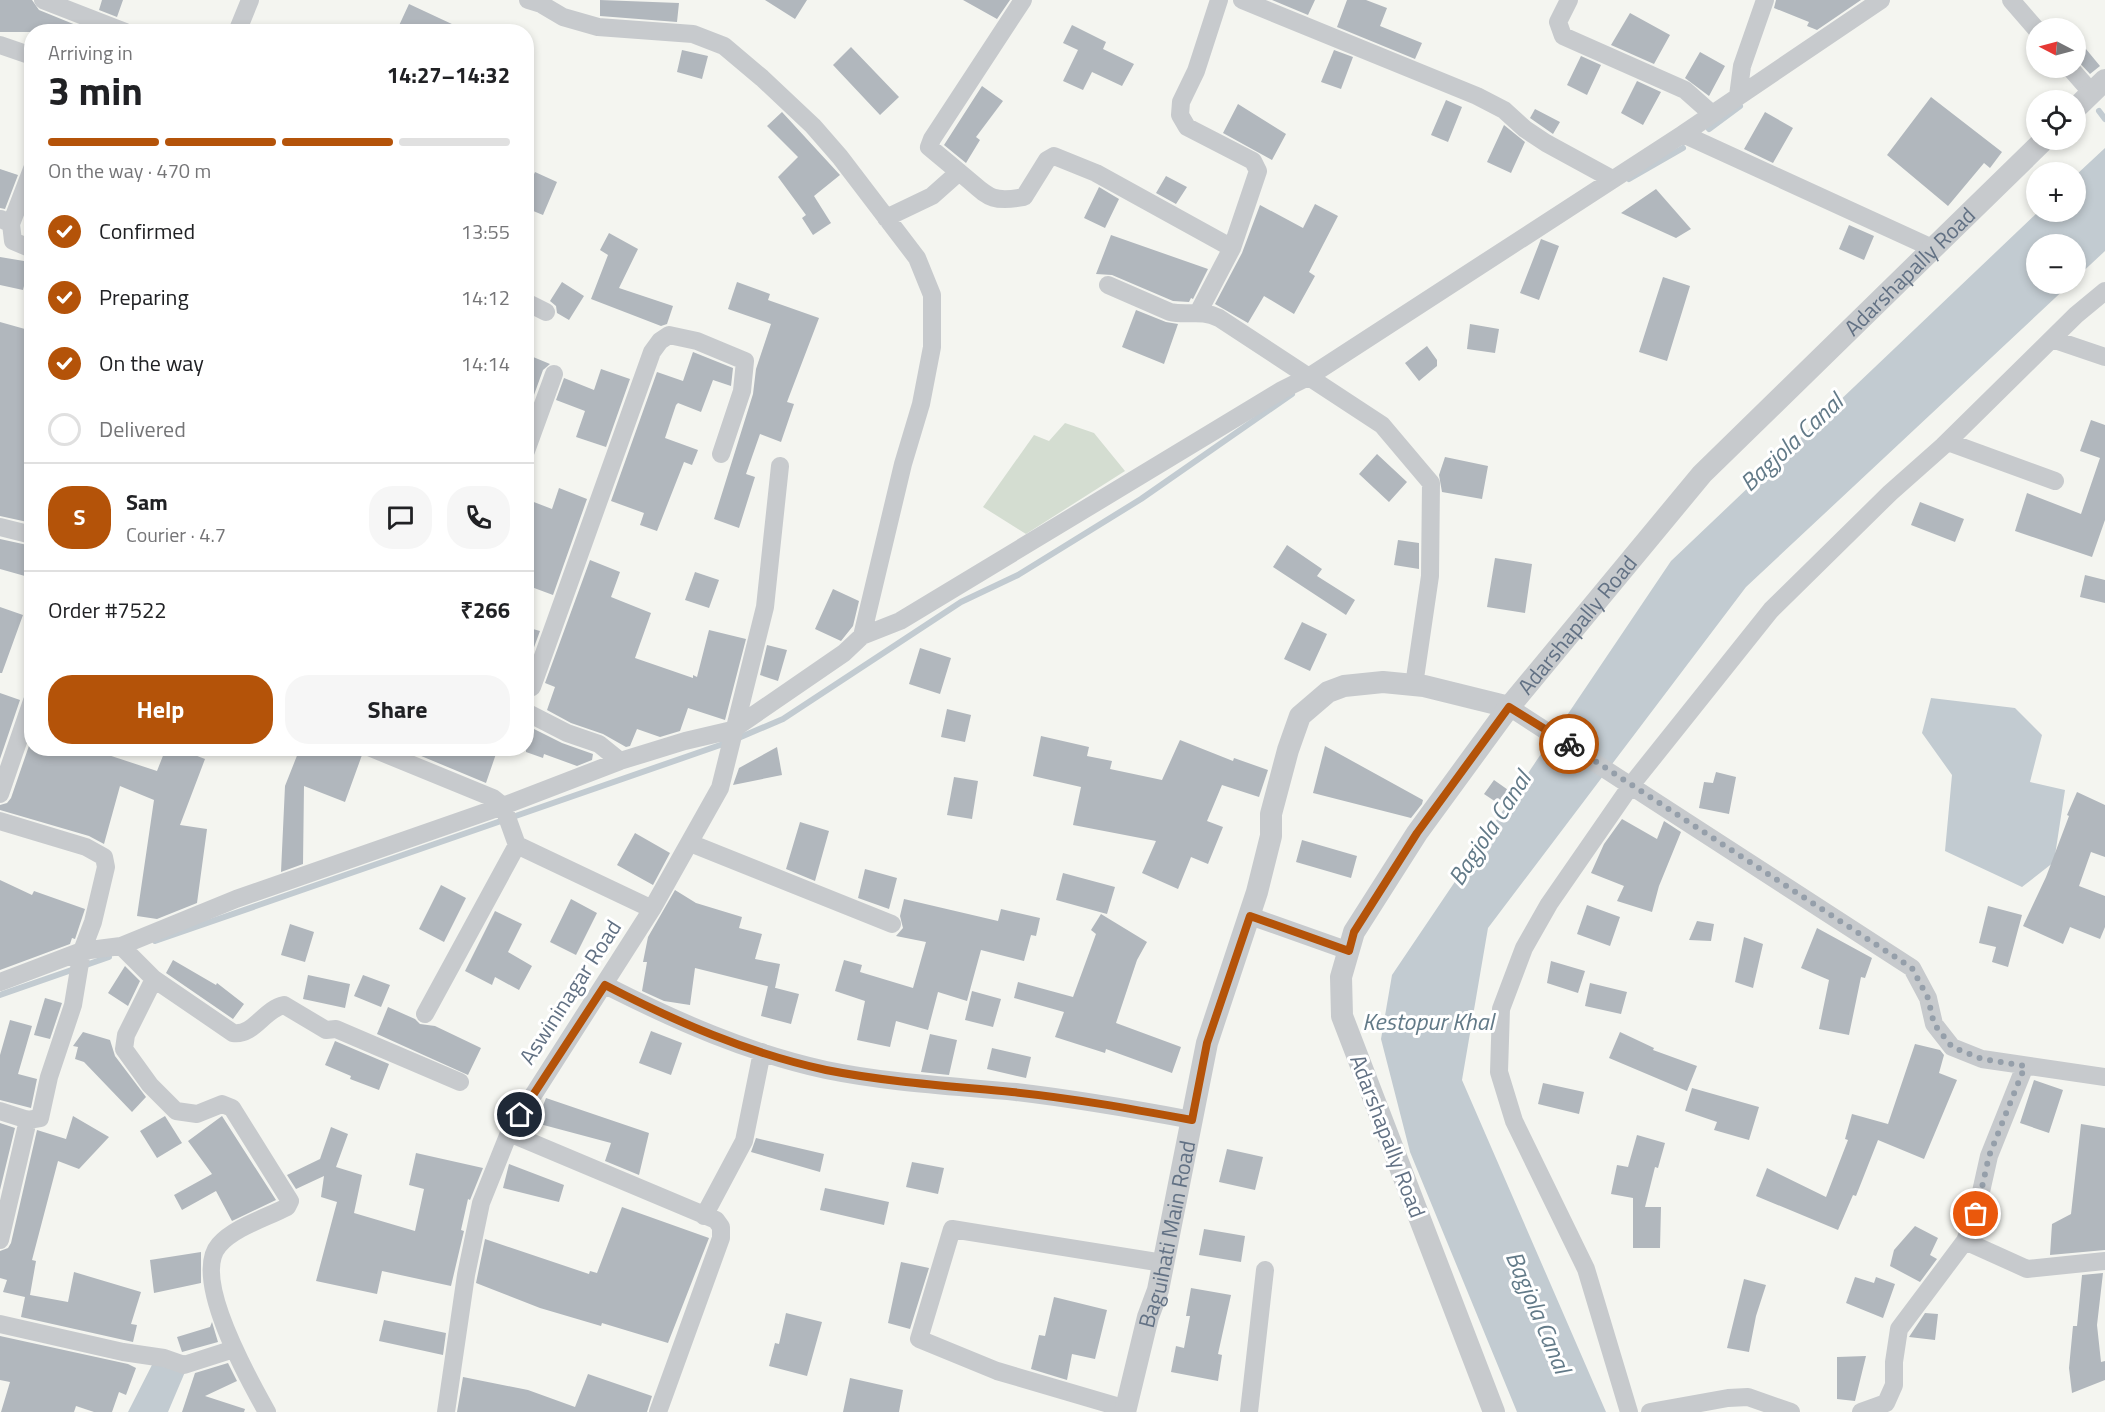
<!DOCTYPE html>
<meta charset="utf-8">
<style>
:root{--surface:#fff;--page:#f6f6f6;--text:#202124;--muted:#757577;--line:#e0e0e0;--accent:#b45309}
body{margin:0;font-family:"Titillium Web",sans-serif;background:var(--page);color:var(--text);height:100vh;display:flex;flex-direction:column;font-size:22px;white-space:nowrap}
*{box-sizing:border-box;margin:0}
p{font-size:20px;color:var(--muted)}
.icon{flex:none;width:33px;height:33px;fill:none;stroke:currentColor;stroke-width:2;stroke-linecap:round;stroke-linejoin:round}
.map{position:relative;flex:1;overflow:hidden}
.details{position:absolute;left:24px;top:24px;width:510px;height:732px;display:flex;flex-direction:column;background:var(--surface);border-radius:24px;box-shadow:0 3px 9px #0003}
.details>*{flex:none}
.needle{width:39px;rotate:276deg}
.fabs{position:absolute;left:2026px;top:18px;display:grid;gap:12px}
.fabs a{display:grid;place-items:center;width:60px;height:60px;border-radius:50%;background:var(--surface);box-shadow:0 3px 9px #0003;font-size:30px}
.pin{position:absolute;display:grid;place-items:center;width:51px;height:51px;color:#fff;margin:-26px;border:3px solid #fff;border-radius:50%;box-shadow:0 2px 6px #0007}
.courier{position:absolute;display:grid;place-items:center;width:60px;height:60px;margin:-30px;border:4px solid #b45309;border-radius:50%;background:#fff;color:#222;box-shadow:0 2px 8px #0007}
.summary em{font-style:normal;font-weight:700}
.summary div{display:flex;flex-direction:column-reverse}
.summary{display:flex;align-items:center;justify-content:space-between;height:102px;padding:0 24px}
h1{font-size:39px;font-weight:700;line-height:45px}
.bar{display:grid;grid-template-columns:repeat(4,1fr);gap:9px 6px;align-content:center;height:72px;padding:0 24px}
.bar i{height:8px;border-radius:4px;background:var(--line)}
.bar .active{background:var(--accent)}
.bar p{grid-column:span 4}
.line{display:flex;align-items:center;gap:15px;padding:0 24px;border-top:2px solid var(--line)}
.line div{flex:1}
.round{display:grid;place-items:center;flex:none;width:63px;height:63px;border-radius:24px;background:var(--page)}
ol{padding:0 24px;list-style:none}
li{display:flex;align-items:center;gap:18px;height:66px}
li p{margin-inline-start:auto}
li .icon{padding:6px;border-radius:50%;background:var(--accent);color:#fff;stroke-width:4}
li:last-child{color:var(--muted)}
li i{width:33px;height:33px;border:3px solid var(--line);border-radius:50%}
.cta{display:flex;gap:12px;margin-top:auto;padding:12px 24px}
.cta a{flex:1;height:69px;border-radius:24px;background:var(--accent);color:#fff;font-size:24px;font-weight:700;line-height:69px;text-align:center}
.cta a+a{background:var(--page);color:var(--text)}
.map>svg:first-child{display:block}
.green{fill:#d4ddd1}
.water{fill:#c2cbd1}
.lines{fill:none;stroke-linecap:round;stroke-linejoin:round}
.stream{stroke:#c2cbd1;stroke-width:6}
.building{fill:#b1b7bd}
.minor{stroke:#c7cacd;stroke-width:18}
.tertiary{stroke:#c7cacd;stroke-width:22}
.done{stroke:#959faa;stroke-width:6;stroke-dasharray:0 10.8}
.route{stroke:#b45309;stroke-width:8}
.labels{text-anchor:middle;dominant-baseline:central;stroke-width:6;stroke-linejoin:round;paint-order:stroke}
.street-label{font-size:22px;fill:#627184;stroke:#fff}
.water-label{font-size:24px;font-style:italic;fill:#627a88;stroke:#fff}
</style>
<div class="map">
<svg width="2105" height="1412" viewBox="0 0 2105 1412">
<rect width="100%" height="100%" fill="#f4f5f0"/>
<!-- green -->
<path class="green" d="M1065,423L1094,433L1125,471L1026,534L983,507L1034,435L1049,441Z"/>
<!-- water -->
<path class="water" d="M2105,148V251L2076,278V244H2037V284H2070L1746,587L1488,928L1462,1080L1606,1412H1517L1410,1152L1381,1039L1392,975L1671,561L2038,212H2076V175Z
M1931,698L2015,708L2042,735L2030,782L2065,790L2054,862L2022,887L1945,851L1952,775L1922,733Z
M155,1359L185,1372L168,1412H128Z"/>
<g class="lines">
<!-- stream -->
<path class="stream" d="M2099,111L2105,119
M1709,129L1740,106
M1629,179L1683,148
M736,739L783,719L961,602L1018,575L1141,499L1292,394
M155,941L726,743
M0,995L109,957"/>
</g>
<!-- building -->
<path class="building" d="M0,0H32L39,10L93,32H0Z
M102,0H123L117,17L99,10Z
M600,0L679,3L677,22L600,16Z
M765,0H807L795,19Z
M963,0H1010L997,19Z
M1272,0H1315L1308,15Z
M1347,0H1366L1387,8L1380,26L1422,43L1415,59L1337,27Z
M1776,0H1861L1817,30L1807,26L1809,22L1774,8Z
M409,4L469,32H396Z
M1630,13L1670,35L1654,64L1611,45Z
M1072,25L1106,42L1103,49L1134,64L1122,86L1092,72L1083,90L1063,81L1078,50L1063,43Z
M2076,37L2100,66L2090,74L2076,59Z
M851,47L899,97L880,115L833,65Z
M682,50L708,56L702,79L677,72Z
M1334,50L1353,57L1341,89L1321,82Z
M1700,52L1725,66L1709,96L1685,78Z
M1581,56L1601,65L1587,95L1567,85Z
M1637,81L1661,92L1643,125L1621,113Z
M982,86L1003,101L976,137L980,140L966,163L944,145Z
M1931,97L2002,152L1990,168L1984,163L1948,206L1887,155Z
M1446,100L1462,107L1448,142L1431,135Z
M1238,104L1286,134L1272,160L1223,133Z
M1535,109L1560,122L1553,134L1530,118Z
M782,112L840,175L814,196L831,223L813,235L802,218L806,215L778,177L798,157L767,126Z
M1765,112L1793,128L1773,163L1744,149Z
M1504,125L1525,142L1511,173L1487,162Z
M0,169L18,175L5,209L0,208Z
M535,172L557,182L543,215L526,208V192Z
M1166,176L1187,187L1176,204L1156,193Z
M1099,187L1119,199L1105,228L1084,218Z
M1656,189L1691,229L1676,238L1621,213Z
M1315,204L1338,216L1309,272L1315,276L1294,314L1264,296L1248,323L1215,304L1242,253L1260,205L1303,228Z
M1849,225L1874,236L1864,260L1839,249Z
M609,233L638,249L619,288L673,306L667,324L661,326L591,299L608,255L600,250Z
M1111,235L1208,269L1193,299L1191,298L1189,302L1173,301L1112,275L1096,274Z
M1541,239L1559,246L1539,300L1520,293Z
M0,257L30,262L23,290L0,285Z
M1663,277L1690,286L1667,361L1639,352Z
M562,282L584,296L569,320L557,313L556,306L550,301Z
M737,282L770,294L768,300L819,318L787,402L794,404L781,442L760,434L746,474L755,477L739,528L714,519L753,394L756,369L771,324L728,309Z
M1136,310L1166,322L1178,324L1164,364L1122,347Z
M0,322L32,331V523L0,516Z
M1470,324L1499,329L1495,353L1467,349Z
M1427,346L1437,360V366L1419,381L1405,363Z
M693,352L733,368L731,386L713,380L701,412L678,403L676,405L665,438L698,450L692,465L684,462L657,531L640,525L644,513L611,501L657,372L683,381Z
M526,354L550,364L543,370L526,417Z
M601,369L630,379L606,447L576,437L585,411L556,400L564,378L594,390Z
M2091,420L2105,425V520L2092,557L2015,531L2027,493L2081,514L2100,458L2080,451Z
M1377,454L1407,482L1389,502L1359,474Z
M1445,457L1488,466L1482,499L1442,492L1439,475Z
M559,488L587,499L553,595L526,585V499L552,509Z
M1920,502L1964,519L1955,542L1911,525Z
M0,539L32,546V578L0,569Z
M1398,540L1419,543V569L1394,565Z
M1287,545L1322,569L1317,576L1355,600L1346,615L1273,567Z
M1495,558L1532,564L1525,613L1487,607Z
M590,560L620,572L611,597L651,613L635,658L693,678V675L697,677L709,630L746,639L725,720L688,708L680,731L660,737L637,729L630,746L626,747L603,734L571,723L547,710L555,687L545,683Z
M695,572L719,580L709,608L685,600Z
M2085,575L2105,580V603L2080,597Z
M833,589L859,601L853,626L841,641L815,629Z
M0,607L23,615L2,673H0Z
M1302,622L1327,634L1310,671L1284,659Z
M526,627L540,631L526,669Z
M767,645L787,650L778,681L760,675Z
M920,648L951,658L940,694L909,684Z
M0,693L20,700L0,759Z
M947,709L971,715L965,742L941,737Z
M526,725L562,743L593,754L592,760L577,766L544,754L543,758L526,752Z
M1041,736L1089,747L1087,756L1112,761L1110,769L1162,780L1180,740L1233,761L1234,758L1268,770L1259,797L1222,785L1207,821L1223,827L1208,864L1191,857L1178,889L1142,873L1156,841L1073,825L1081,787L1033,776Z
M32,737V748H87L157,771L166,748H177L205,759L180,825L207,829L197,903L157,919L137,916L154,800L120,786L104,844L89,836L0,810V805L7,803L11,798Z
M1325,746L1423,800L1422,804L1411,818L1313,793Z
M777,747L782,775L733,785L739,768Z
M300,748H360L362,755L345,802L304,786L303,864L281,872L285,786Z
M402,748H498L486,783Z
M1716,772L1736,777L1729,814L1699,808L1704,782L1713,783Z
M954,777L978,781L972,819L947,815Z
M1494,780L1511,792L1502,806L1484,794Z
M2077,792L2105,805V857L2091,852L2079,886L2105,896V927L2100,939L2070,927L2063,944L2023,926L2046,877L2069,816L2067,815Z
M1622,819L1657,839L1664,821L1681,832L1659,886L1652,912L1617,901L1624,886L1591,873L1604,844Z
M800,822L829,831L815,881L786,869Z
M635,833L670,853L653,885L617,865Z
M1302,840L1357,856L1351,878L1296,862Z
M865,869L897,878L889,909L858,898Z
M1063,873L1115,887L1107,914L1056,900Z
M0,880L32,895L34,891L85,909L75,939L72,938L70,944L0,970Z
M441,885L466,898L444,942L419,929Z
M675,890L696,903L742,917L739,928L762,934L755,959L780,964L775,988L695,968L690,1005L664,1001L642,991L647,962H643L648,937Z
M571,899L597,913L576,955L550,942Z
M904,899L998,921L1001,909L1040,918L1036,936L1031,935L1024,961L981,950L967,1001L938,992L928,1030L896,1021L890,1047L857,1040L865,1001L835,991L844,960L862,965L860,972L913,988L926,942L896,936L903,928L900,916Z
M1587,905L1620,917L1610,946L1577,934Z
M1988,906L2022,915L2008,967L1992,962L1996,947L1979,943Z
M495,911L522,924L508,952L532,966L519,990L495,977L492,985L465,971Z
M1101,914L1147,942L1137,960L1116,1023L1181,1047L1172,1073L1106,1049L1105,1053L1055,1037L1064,1012L1014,998L1018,982L1073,997L1096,934L1091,930Z
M1697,921L1714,924L1711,941L1689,940Z
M290,924L314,932L305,962L281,955Z
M1817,928L1872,958L1865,978L1861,977L1849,1035L1819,1029L1829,980L1801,968Z
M1744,937L1763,944L1753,988L1735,982Z
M173,960L216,985L217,983L244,1004L233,1019L166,973Z
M1551,961L1585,971L1578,993L1547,983Z
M125,966L140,981L128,1006L108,993Z
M308,975L350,984L345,1008L303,999Z
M363,975L390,985L381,1007L354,996Z
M1590,983L1627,992L1621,1014L1585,1006Z
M768,986L799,994L791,1024L761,1016Z
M972,991L1001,999L993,1027L965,1020Z
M45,998L62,1003L50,1039L34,1035Z
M388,1007L415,1019L420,1024L435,1026L481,1048L468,1075L377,1034Z
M10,1020L32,1026L18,1074L37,1079L31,1108L0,1100V1055Z
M651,1031L682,1043L671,1075L639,1063Z
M83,1032L110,1040L115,1056L146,1097L132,1112L84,1062L75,1059L78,1047L73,1046Z
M1620,1032L1654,1048L1653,1050L1697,1066L1687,1091L1609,1058Z
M930,1034L957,1040L949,1075L921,1072Z
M335,1041L389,1064L379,1090L350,1079L351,1076L325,1065Z
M1915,1044L1940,1050L1944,1055L1939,1073L1957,1080L1924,1159L1878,1140L1856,1196L1853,1195L1838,1230L1756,1196L1767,1168L1826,1197L1848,1140L1845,1139L1852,1114L1888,1124Z
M992,1048L1031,1057L1026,1078L987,1069Z
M2034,1080L2063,1090L2049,1133L2020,1123Z
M1543,1083L1584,1092L1579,1114L1538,1104Z
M1692,1088L1759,1107L1749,1140L1714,1130L1717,1122L1685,1111Z
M546,1098L649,1133L639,1175L605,1161L611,1143L536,1123Z
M73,1116L109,1137L79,1169L58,1161L32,1260L36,1261L30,1295L68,1302L74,1272L141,1292L131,1324L137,1325L133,1342L21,1317L25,1297L3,1292L7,1280L0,1278V1251L8,1248L11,1243L37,1130L66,1139Z
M165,1116L182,1143L157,1158L140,1131Z
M222,1116L276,1200L232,1221L216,1191L182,1210L174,1195L212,1174L188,1141Z
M0,1123L15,1128L0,1190Z
M2081,1124L2105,1128V1250L2050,1255L2052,1224L2071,1214Z
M331,1127L348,1134L336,1167L362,1175L354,1213L415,1231L424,1189L409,1185L416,1153L483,1168L470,1200L468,1199L461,1230L464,1231L451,1286L382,1271L377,1294L316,1281L337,1202L321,1197L324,1176L296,1189L287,1175L320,1159Z
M1637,1135L1665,1143L1658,1168L1655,1167L1645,1207H1661L1660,1248H1633V1198L1611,1194L1617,1165L1628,1167Z
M756,1138L824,1154L820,1172L751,1152Z
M1227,1149L1263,1157L1255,1190L1219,1182Z
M912,1162L944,1168L938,1194L906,1187Z
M509,1164L564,1185L559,1202L503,1188Z
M825,1188L889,1202L884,1225L820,1210Z
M622,1207L709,1238L668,1343L602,1323L601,1326L540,1308L476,1283L485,1239L589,1274L590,1271L597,1273Z
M1915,1226L1938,1238L1930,1255L1937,1259L1920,1282L1890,1266L1894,1250Z
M1204,1229L1245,1236L1241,1262L1199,1255Z
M201,1252V1283L154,1293L150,1260Z
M901,1262L929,1268L910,1329L888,1323Z
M2103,1273L2097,1325L2101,1362L2105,1361V1380L2072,1393L2069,1368L2073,1326H2077L2082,1275Z
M1855,1277L1874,1283L1876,1277L1895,1284L1883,1318L1846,1303Z
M1744,1279L1766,1285L1756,1316L1749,1352L1727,1348Z
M1191,1288L1231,1295L1218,1354L1222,1355L1218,1381L1171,1372L1176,1346L1184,1348L1190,1316H1186Z
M1054,1297L1107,1310L1095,1359L1072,1354L1067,1380L1031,1369L1039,1335L1045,1336Z
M786,1313L822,1322L807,1376L769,1366L775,1343L779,1344Z
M1925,1313L1938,1314L1935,1340L1909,1337Z
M384,1320L446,1333L443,1355L379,1341Z
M212,1322L218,1342L182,1352L177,1337L210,1327Z
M0,1336L128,1364L136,1368L126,1395L119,1392L112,1412H94L76,1406L74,1412H1L10,1382L0,1380Z
M1866,1356L1855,1401L1837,1399V1357Z
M228,1363L237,1381L205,1396L245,1409L244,1412H182L195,1373Z
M588,1374L652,1396L647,1412H457L463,1377L528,1390L575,1407Z
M850,1378L903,1390L899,1412H843Z"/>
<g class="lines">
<!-- minor -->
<path class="minor" d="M43,0L125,32
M1242,0L1477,96L1504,110L1525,129L1546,143L1612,179
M1569,0L1558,22L1563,36L1685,90L1712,114
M2011,0L2037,30
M237,32L250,0
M0,45L32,56
M2070,68L2092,93
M1738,96L1742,66L1765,0
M1683,134L1881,0
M959,172C987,194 987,204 1024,197L1047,160L1054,156L1096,173L1232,248
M886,218L932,196L959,172L929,147L932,139L1023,0
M1,219L11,224L13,241L32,249
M11,224L32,169
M1108,285L1170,312C1189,316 1200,309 1219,318L1382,425L1431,483L1430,576L1414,685
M526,302L546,312
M1199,311L1232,248L1258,171L1253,161L1187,127L1180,115L1181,102L1196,71L1219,0
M2052,339L2105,357
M1948,442L2055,481
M526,451L554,374
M0,527L32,535
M862,636L900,621L1282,390L1310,376L1683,134L1932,248
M532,687L652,352L660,341L669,335L697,341L745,361L742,391L721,454
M1509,707L1912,968L1928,998L1934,1024L1952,1047L1982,1059L2105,1077
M526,712L567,733L599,744L620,761
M371,748L493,798L503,806L517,845L425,1014
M0,794L32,701
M0,821L86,847L104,857L106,867L93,922L82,951L73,1005L49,1077L40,1118L28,1120L0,1111
M690,843L892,924
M517,845L652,909
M1250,916L1349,951
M121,946L154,979L233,1033C254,1036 264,1009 284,1005L326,1030L336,1029L460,1082
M154,979L126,1035L124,1049L150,1085L176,1111L197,1114L222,1104L232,1108L290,1201L287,1207C266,1218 235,1227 219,1245C191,1277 249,1380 267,1412
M0,982L82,951L121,946L236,899L503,806L620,761L685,741L732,730L844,653L862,636L903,464L921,404L932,347V295L917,258L840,157L813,126L762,78L724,46L693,34L598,27L563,17L541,4L528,0
M605,985C676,1021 748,1053 826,1070C889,1083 953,1086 1016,1092C1075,1099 1133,1109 1192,1120
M509,1133L716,1220L721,1227V1238L658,1412
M704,1216L744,1141L762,1052
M0,1240L28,1120
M1965,1241L2027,1269L2105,1261
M0,1324L123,1352L164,1358L184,1365L234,1349
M1126,1409L997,1371L919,1339L952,1229L1163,1263
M446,1412L466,1275L481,1203L509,1133L652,909L720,788L765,607L780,466
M1249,1412L1265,1270
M1629,1412L1586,1269L1514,1121L1499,1072L1501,1009L1524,948L1549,904L1632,784L1771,610L1890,493L1943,446L2076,315L2105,291
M1650,1412L1728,1398L1748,1397L1791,1412
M1861,1412L1886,1403L1894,1385V1362L1899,1329L1965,1241L1976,1214L1989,1156L2025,1066"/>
<!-- tertiary -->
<g class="tertiary">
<path d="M2076,108L2105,80"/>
<path id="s1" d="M1125,1412L1148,1317L1158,1290L1207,1043L1257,892L1271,836V814L1288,750L1300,716L1328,692L1344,686L1383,682L1424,686L1509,707"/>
<path id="s2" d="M1494,1412L1342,1016L1341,977L1354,932L1417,833L1509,707L1702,474L2044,140"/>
</g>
</g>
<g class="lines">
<!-- done -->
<path class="done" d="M1569,744L1912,968L1928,998L1934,1024L1952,1047L1982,1059L2025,1066L1989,1156L1976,1214"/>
<!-- route -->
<path class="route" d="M520,1115L605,985C676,1022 748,1053 826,1070C887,1082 950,1086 1012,1092C1072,1098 1132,1109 1192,1120L1207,1043L1250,916L1349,951L1354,932L1417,833L1509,707L1569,744"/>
</g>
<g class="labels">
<!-- street labels -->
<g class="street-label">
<text stroke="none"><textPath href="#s2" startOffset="1376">Adarshapally Road</textPath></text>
<text stroke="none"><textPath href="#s2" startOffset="890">Adarshapally Road</textPath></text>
<text transform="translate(570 992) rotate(-57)">Aswininagar Road</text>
<text transform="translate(1388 1136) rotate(69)">Adarshapally Road</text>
<text stroke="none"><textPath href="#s1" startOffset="183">Baguihati Main Road</textPath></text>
</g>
<!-- water labels -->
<g class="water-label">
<text transform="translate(1791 442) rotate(-43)">Bagjola Canal</text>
<text transform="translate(1489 828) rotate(-57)">Bagjola Canal</text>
<text x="1428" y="1021">Kestopur Khal</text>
<text transform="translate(1539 1312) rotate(67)">Bagjola Canal</text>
</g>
</g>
</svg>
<div class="fabs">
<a><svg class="needle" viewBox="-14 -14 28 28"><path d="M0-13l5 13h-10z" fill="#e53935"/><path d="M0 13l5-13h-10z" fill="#757577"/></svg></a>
<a><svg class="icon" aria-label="locate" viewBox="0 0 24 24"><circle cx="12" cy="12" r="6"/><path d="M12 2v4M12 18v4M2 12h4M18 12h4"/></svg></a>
<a>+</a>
<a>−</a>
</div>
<div class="pin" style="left:1976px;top:1214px;background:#ea580c"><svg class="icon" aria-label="bag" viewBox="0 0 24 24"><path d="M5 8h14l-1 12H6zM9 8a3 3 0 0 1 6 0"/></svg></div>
<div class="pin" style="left:520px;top:1115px;background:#1f2937"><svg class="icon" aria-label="home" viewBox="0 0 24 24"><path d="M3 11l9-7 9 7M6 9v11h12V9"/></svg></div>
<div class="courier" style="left:1569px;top:744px"><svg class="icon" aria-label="bike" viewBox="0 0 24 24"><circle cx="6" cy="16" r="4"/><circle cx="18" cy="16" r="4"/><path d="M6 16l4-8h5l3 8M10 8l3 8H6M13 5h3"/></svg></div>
<section class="details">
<div class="summary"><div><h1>3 min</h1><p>Arriving in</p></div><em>14:27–14:32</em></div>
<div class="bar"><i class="active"></i><i class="active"></i><i class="active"></i><i></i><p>On the way · 470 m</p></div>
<ol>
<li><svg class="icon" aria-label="check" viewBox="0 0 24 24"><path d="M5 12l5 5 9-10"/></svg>Confirmed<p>13:55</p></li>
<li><svg class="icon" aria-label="check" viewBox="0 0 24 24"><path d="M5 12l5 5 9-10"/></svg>Preparing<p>14:12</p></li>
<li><svg class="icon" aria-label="check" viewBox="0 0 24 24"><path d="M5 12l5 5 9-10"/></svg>On the way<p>14:14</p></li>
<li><i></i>Delivered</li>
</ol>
<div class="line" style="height:108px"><b class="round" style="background:var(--accent);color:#fff">S</b><div><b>Sam</b><p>Courier · 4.7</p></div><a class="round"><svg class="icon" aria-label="chat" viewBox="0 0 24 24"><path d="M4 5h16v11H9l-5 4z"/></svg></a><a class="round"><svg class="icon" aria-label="phone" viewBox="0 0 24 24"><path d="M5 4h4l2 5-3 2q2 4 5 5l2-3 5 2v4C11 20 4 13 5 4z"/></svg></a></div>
<div class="line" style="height:78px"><div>Order #7522</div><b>₹266</b></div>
<div class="cta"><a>Help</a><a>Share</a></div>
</section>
</div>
